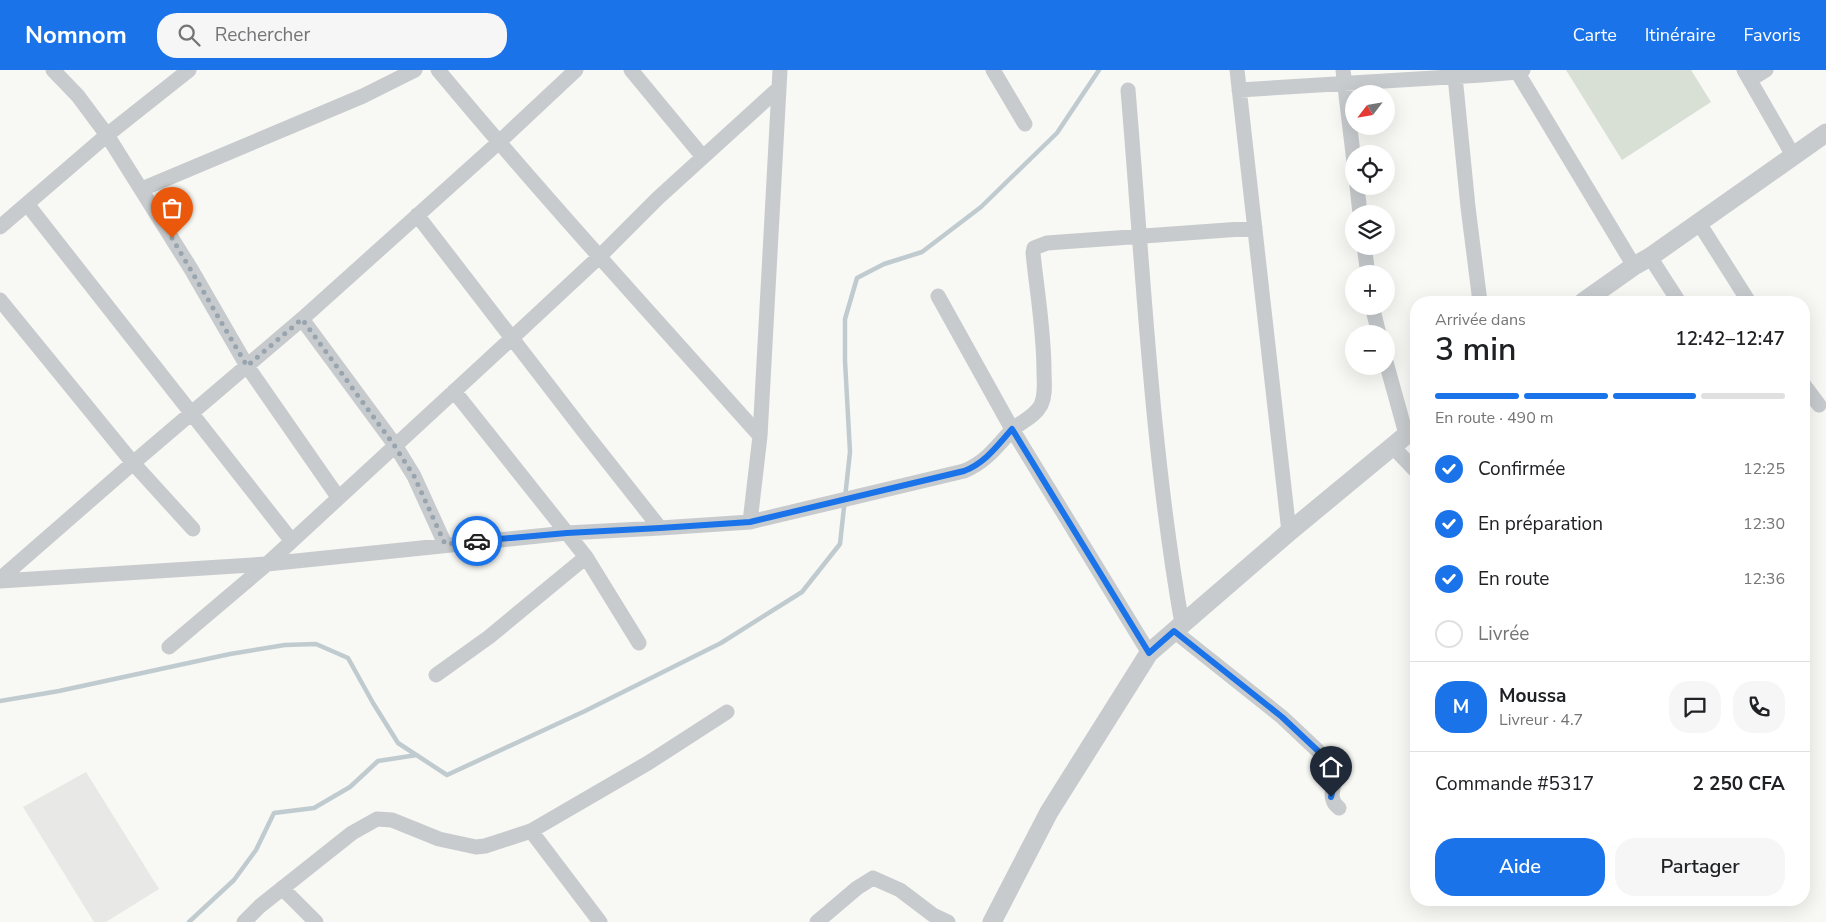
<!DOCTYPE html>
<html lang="fr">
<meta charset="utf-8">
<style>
:root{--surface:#fff;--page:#f6f6f6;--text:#202124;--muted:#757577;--line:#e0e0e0;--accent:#1a73e8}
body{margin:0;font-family:"Nunito Sans",sans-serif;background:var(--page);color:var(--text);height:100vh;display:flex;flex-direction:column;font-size:19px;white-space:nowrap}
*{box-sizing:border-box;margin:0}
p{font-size:16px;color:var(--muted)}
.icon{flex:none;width:28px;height:28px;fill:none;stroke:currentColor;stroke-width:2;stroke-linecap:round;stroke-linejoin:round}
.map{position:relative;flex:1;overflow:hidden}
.sheet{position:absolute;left:1410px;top:226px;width:400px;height:610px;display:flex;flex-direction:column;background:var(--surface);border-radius:20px;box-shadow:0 5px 20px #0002}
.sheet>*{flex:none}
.needle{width:32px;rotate:239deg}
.tools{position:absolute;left:1345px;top:15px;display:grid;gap:10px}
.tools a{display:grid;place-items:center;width:50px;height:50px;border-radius:50%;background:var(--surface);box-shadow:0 5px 20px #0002;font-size:25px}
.pin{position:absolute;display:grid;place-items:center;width:42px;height:42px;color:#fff;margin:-51px -21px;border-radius:50% 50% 50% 0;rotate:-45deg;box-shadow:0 0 5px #0007}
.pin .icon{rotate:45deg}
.courier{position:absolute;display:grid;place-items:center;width:50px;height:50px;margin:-25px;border:4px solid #1a73e8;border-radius:50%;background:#fff;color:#222;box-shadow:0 1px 6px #0007}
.summary em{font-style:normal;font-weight:600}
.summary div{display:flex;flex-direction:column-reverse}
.summary{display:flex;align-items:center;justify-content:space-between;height:85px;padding:0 25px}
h1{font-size:32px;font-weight:600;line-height:38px}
.bar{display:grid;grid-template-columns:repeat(4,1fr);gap:8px 5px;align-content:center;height:60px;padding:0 25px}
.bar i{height:6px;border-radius:4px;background:var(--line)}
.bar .selected{background:var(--accent)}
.bar p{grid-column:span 4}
.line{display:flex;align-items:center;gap:12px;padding:0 25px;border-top:1px solid var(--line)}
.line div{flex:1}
.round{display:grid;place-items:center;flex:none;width:52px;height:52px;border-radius:20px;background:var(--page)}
ol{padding:0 25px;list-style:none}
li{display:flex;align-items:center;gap:15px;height:55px}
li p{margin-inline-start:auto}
li .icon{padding:5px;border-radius:50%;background:var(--accent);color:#fff;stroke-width:4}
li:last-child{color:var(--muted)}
li i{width:28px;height:28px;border:2px solid var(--line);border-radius:50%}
.button{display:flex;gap:10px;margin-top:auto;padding:10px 25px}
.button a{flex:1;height:58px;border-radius:20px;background:var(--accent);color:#fff;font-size:20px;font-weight:600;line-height:58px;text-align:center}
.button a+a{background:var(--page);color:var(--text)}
header{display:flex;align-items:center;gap:30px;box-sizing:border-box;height:70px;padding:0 25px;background:var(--accent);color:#fff}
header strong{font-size:24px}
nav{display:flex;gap:28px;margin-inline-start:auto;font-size:18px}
.search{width:350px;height:45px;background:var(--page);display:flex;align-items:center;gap:12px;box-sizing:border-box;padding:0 18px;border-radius:20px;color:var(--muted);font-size:19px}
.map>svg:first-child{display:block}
.built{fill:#e8e9e7}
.green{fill:#d8e0d5}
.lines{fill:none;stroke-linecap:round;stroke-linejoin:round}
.stream{stroke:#c0cbd0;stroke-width:4.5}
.minor{stroke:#c7cbce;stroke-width:15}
.tertiary{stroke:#c7cbce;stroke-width:19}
.done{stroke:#98a4ae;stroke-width:5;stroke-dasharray:0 9}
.route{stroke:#1a73e8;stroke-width:6}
</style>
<header>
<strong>Nomnom</strong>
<div class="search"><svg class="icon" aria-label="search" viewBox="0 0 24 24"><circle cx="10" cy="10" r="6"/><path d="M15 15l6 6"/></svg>Rechercher</div>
<nav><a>Carte</a><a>Itinéraire</a><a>Favoris</a></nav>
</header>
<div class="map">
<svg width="1826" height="852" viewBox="0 0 1826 852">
<rect width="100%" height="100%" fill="#f8f8f4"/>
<!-- built -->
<path class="built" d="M86,702L159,819L106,852H94L23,737Z"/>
<!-- green -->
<path class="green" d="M1566,0H1691L1711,32L1622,90Z"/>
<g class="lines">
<!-- stream -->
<path class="stream" d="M0,631L59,621L230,584L285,575L316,574L348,588L373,633L398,673L447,705L585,641L721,573L802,522L840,474L850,382L845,291V249L857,208L884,194L922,182L981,137L1057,63L1099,0
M189,852L234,810L256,780L274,743L314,738L350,717L378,691L417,685"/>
<!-- minor -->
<path class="minor" d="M53,0L78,26L107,65L191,199L247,296L338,427
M438,0C542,125 652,245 760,366
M631,0L703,87
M993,0L1025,54
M1237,0L1289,462
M1343,0L1354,92
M1516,0L1634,196
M1744,0L1794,87
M1455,6L1468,137L1480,232
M1750,10L1766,0
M1128,20C1143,198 1151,378 1182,554
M1239,20L1482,5L1518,2L1523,0
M1357,116L1360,144
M142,119L363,26L415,0
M27,134L291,470
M417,145L585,363L660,458
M1699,153L1749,232
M0,157L107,65L189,0
M1364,176L1368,204
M1650,187L1679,232
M938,226L1012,359L1149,583
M0,230L133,393L193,459
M1372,236L1379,264
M302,249L395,375L414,406L445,474
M1386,292L1406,364
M1804,315L1819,335
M454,321L586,487L639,573
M1392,376L1416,401
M750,452L760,366L780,0
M0,509L133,393L302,249L498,73L576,0
M0,511L267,494L567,463L660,458L750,452L964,401C984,393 996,378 1010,362C1019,352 1034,348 1041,335C1046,324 1044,312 1044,301C1044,261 1037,222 1033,183L1034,178L1047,173L1255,158
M1174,561L1282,647L1334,696C1341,710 1323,726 1339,738
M169,577L267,494L512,268L599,187L658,128L779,18
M436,605L489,567L586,487
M531,761L600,852
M282,818L316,852
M244,852L260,836L352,763L377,749L392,750L439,769L476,777L485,776L531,761L648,693L727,642
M817,852L857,818L873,808L900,820L933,845L948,852"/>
<!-- tertiary -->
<path class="tertiary" d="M1583,232L1634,196L1650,187L1826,63
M992,852L1049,742L1149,583L1289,462L1416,357"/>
</g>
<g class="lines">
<!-- done -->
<path class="done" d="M172,168L247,296L302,249L394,375L414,406L445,474L477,471"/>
<!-- route -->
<path class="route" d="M477,471L567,463L660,458L750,452L964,401C985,393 997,376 1012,359L1149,583L1174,561L1282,647L1334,696L1337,703L1331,727"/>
</g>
</svg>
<div class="tools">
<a><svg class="needle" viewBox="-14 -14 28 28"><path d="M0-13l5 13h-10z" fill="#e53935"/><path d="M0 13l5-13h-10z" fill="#757577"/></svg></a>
<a><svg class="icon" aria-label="locate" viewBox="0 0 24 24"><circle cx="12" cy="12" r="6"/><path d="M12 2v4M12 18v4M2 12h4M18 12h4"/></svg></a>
<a><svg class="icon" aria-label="layers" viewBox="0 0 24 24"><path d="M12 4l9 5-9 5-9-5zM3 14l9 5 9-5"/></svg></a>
<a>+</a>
<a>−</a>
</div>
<div class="pin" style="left:172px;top:168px;background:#ea580c"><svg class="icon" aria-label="bag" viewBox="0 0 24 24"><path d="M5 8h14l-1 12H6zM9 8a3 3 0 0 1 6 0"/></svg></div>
<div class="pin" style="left:1331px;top:727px;background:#1f2937"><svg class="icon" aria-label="home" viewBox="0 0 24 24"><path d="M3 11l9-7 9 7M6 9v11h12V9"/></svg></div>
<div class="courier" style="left:477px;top:471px"><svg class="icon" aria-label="car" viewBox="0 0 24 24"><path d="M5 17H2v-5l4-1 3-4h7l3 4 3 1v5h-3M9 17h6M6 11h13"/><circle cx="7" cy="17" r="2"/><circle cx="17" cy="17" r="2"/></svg></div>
<section class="sheet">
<div class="summary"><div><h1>3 min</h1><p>Arrivée dans</p></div><em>12:42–12:47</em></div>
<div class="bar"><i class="selected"></i><i class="selected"></i><i class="selected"></i><i></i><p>En route · 490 m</p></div>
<ol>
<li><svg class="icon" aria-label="check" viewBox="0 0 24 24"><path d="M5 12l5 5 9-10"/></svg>Confirmée<p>12:25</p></li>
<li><svg class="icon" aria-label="check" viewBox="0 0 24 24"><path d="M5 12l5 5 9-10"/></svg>En préparation<p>12:30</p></li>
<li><svg class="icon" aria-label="check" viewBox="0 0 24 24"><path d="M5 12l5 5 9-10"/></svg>En route<p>12:36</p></li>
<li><i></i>Livrée</li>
</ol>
<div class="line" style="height:90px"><b class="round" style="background:var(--accent);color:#fff">M</b><div><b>Moussa</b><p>Livreur · 4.7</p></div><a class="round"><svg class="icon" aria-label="chat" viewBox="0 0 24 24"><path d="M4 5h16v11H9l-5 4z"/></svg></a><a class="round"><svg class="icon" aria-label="phone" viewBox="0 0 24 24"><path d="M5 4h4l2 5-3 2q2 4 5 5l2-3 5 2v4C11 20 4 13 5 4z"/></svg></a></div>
<div class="line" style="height:65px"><div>Commande #5317</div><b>2 250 CFA</b></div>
<div class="button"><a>Aide</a><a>Partager</a></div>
</section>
</div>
